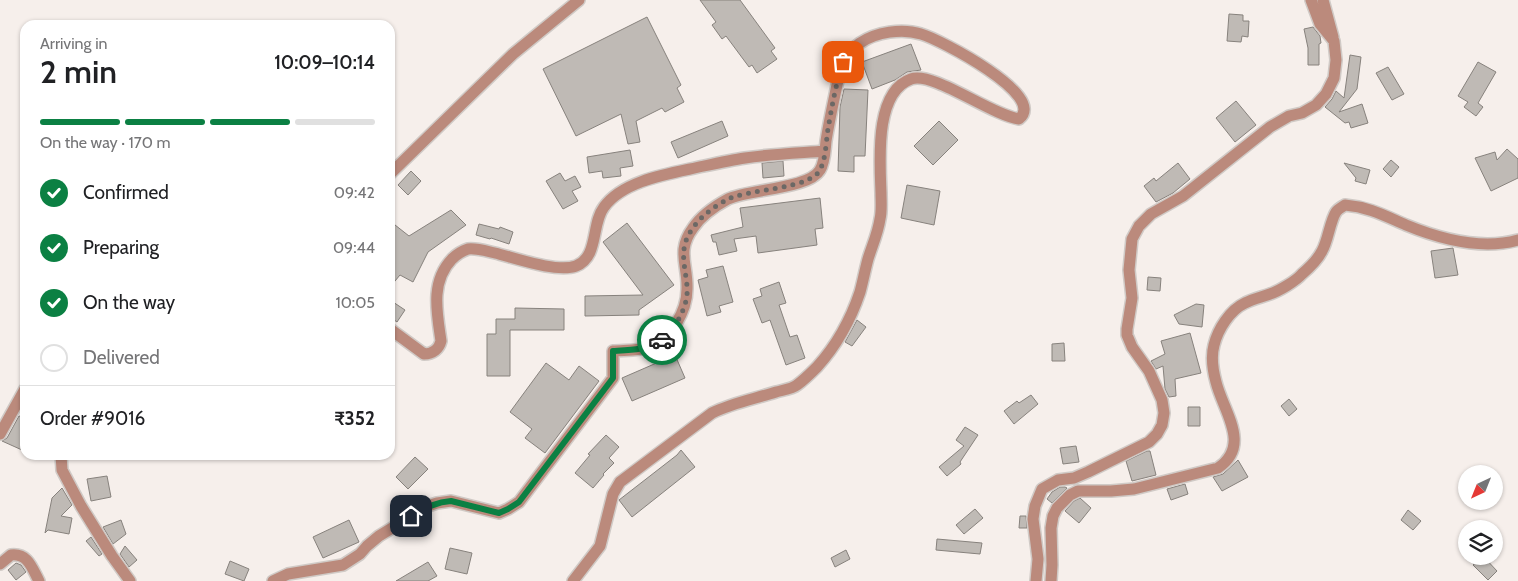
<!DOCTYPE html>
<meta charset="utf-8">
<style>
:root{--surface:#fff;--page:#f2f2f2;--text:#202124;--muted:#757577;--line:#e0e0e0;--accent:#0b8043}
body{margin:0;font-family:Cabin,sans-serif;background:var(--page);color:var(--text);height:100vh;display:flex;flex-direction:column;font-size:19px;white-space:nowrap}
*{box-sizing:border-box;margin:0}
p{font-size:16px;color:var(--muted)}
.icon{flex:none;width:28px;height:28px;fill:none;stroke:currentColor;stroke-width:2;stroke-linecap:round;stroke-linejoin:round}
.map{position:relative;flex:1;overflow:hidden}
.side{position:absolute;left:20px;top:20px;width:375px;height:440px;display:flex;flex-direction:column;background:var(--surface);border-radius:15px;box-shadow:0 1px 4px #0004}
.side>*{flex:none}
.needle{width:32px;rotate:223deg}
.fabs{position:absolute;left:1458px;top:465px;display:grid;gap:10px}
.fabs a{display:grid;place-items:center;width:45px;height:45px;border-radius:50%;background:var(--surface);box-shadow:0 1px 4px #0004;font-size:25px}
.pin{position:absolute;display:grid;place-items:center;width:42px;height:42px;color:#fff;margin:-21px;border-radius:10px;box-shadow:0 2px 8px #0006}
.courier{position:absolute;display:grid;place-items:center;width:50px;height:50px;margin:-25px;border:4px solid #0b8043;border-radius:50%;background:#fff;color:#222;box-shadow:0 1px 6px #0007}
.overview em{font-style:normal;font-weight:600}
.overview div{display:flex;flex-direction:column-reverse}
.overview{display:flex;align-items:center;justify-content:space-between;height:85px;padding:0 20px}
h1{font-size:32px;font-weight:600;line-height:38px}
.bar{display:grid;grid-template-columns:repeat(4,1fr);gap:8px 5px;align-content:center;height:60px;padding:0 20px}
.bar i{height:6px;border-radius:4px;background:var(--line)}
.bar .selected{background:var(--accent)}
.bar p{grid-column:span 4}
.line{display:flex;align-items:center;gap:12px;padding:0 20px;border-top:1px solid var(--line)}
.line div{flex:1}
ol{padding:0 20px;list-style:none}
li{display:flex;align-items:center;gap:15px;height:55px}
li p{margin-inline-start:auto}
li .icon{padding:5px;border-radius:50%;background:var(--accent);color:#fff;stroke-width:4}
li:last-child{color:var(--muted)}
li i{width:28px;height:28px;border:2px solid var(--line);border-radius:50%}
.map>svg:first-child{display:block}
.building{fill:#bfbab5;stroke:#87827d}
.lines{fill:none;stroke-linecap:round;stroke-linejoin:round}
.minor-casing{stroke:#d0cac6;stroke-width:14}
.minor{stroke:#bb8a7c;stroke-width:11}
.done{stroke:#6c6865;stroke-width:5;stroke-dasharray:0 9}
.route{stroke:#0b8043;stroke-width:6}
</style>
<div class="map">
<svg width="1518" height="581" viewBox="0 0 1518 581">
<rect width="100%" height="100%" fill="#f6efeb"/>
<!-- building -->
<path class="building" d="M700,0H740L775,48L771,51L777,59L757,73L752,65L749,67L726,36L722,39L712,25L716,22Z
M1229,14L1243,15V21H1249L1248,37L1242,36L1241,42L1227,41Z
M647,17L681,85L677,88L684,102L665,112L662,108L636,121L640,142L628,144L621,114L576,136L543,69Z
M1313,27L1320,36L1321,43L1319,44V65H1308V48L1304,29Z
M911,44L921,70L907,72L895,80L872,89L862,62Z
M1350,55L1361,57L1357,89L1339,112L1362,104L1368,123L1351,128L1349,122L1345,123L1325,107L1332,99L1336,91L1344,98Z
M1478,62L1496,72L1478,103L1483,107L1476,116L1464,107L1468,102L1458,96Z
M1388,67L1404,94L1392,100L1376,73Z
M844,89L868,90L865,156H854V172L838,171L840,107Z
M1236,101L1256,125L1235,142L1216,118Z
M722,121L728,136L678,158L671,142Z
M939,121L958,140L933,165L914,146Z
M1507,149L1518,159V178L1491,191L1475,158L1495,152L1497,160Z
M630,150L633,166L620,168L621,176L603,178L602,171L589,173L587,157Z
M1391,160L1399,167L1391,177L1383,169Z
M783,161L784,176L763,178L762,163Z
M1178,163L1190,179L1173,193L1156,202L1144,186L1154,178L1156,181Z
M1344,163L1370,170L1366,184L1355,181L1356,178Z
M411,171L421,181L408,195L398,185Z
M560,173L565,181L575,176L581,187L572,191L578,201L563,209L546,181Z
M907,185L940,191L934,225L901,218Z
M820,198L823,228L815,229L817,245L758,253L756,236L734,239L737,251L719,255L716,242H713L711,235L743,227L740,208Z
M451,210L466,225L428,252L413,282L400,275L390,287V221L409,236Z
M627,223L674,285L639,310V315L585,316V296L643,295L603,242Z
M479,224L499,229L500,227L513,232L509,244L491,238L490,239L476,235Z
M1453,248L1458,275L1435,278L1431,251Z
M723,266L733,302L719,306L721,312L707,316L698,280L708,277L706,270Z
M1148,277L1161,278L1160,291L1147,290Z
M779,282L786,303L779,305L790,337L797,335L805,358L786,365L770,320L762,323L753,299L762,296L760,289Z
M390,300L405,310L397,322L390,317Z
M1196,304L1204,305L1202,327L1179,324L1174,315Z
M515,308L564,309V330H510V376H487V334H496V319H515Z
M857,320L866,327L852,346L845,342Z
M1190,333L1201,373L1175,379L1176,396L1169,397L1165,389L1163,366L1156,369L1151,361L1165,354L1161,341Z
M1064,343L1065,361H1052V344Z
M675,355L685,378L632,401L622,378Z
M546,363L569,380L579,366L599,381L545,453L525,438L532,429L510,412Z
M1031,395L1038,404L1014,424L1004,411L1017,401L1019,403Z
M1289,399L1297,409L1289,416L1281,406Z
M1188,407H1200V426H1188Z
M19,416L25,418V444L22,450L2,441L7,438Z
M965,427L978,435L960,462L961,464L947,476L939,467L964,446L956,440Z
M606,435L619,447L609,458L614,463L603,474L604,475L593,488L575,473L590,455L588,454Z
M1076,446L1079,462L1063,464L1060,448Z
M681,450L695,467L632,517L619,500L677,455Z
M1147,451H1150L1156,475L1132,481L1126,461Z
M415,457L428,469L408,489L396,477Z
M1238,460L1248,477L1222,491L1213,477L1223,474Z
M107,476L111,497L91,501L87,479Z
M1185,484L1188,494L1171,500L1167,489Z
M1060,487H1065L1067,488L1052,503L1047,499L1052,492Z
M62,488L72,505L61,516L72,518L69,534L48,530L45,533L52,498Z
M1080,498L1091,508L1079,523L1065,511L1074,501Z
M975,509L983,518L964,534L956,525Z
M1408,510L1421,521L1413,530L1401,520Z
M1020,516H1026L1027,528H1019Z
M121,520L126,534L113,544L103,527Z
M349,520L359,542L323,558L313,537Z
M91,537L102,554L99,556L86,541Z
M937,539L982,543L980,554L936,550Z
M125,546L137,560L129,567L120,554Z
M450,548L472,553L467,574L445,569Z
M846,550L850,559L835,567L831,558Z
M1483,556L1497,571L1488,580L1473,565Z
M230,561L249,569L244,581L225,574Z
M428,562L437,576L428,581H396Z
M16,563L21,565L26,572L16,580L8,570Z"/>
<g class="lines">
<defs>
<path id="minor" d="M1323,0L1333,37
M390,174L513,54L579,0
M390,329L424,354C433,354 439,349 441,341C437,313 430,282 452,259C457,254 462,251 468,249C477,248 486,251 495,253C515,258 557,273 576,266C599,257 591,224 604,207C624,179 674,173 704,166C718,163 732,160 745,158C771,154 799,153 825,151
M0,434L25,389
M61,455L62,470L81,506L112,556L130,581
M0,564L11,555C28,553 32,568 39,581
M273,581L288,574L343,565L360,554L367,546L379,536L428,506L437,503L451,501L499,513L508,509L519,502L613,378V351C625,350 639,351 650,347C671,339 687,311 687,289C688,265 676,251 693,228C701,216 715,206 728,199C749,189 809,189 820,170C825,162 825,150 826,141C829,122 833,104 837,85C839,77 840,68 844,60C848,53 853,48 860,43C876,32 902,28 921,34C939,39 1049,96 1019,119C991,115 933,71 911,79C874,92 880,162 881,193C881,201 882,211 880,219C878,233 872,246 868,259C865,270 863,281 860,292C851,319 836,346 817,367C811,373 804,380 797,385C792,389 783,390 776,392C754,399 732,403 712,413L620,482L613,494L600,546L573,581
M1036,581L1038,559L1033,519L1035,506L1042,489L1058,480L1074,478L1088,472L1149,442L1157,434L1162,425L1164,413L1162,400L1149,371L1132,347L1127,335V329L1132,298L1129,270L1132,239L1139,226L1151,214L1183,196L1270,127L1289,116L1302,113L1316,105L1326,94L1334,78L1336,60L1334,41L1320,24L1311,0
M1051,581L1052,565L1051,528L1053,516L1057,508L1070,495L1078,491H1111L1134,489L1218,468C1252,445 1223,411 1216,382C1213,371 1211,356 1214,345C1218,329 1230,310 1245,303C1253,299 1262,297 1270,294C1279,291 1296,281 1302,274C1309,268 1318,259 1322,251C1328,241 1330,221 1336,212C1338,209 1342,207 1345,205C1369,207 1385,216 1406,225C1440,239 1482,250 1518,240"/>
</defs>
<!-- minor casing -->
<use href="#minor" class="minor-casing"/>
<!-- minor -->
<use href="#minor" class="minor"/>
</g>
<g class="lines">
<!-- done -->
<path class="done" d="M662,340C676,327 689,306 687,286C685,264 678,248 693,228C701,216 715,206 728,199C749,189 810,189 820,170C826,158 826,142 828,129C832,106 836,83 843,62"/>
<!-- route -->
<path class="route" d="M411,516C424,509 435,502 451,501L499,513L508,509L519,502L613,378V351C630,350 647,350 662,340"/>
</g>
</svg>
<div class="fabs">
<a><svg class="needle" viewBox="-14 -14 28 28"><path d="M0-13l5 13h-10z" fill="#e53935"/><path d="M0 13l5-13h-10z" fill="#757577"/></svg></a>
<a><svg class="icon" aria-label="layers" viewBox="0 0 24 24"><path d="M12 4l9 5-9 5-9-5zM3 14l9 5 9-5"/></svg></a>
</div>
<div class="pin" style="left:843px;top:62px;background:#ea580c"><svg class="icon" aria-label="bag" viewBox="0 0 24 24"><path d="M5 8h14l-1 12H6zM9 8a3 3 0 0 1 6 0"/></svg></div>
<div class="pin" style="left:411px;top:516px;background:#1f2937"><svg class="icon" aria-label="home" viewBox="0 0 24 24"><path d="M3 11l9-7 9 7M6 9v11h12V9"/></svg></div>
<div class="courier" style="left:662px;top:340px"><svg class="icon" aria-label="car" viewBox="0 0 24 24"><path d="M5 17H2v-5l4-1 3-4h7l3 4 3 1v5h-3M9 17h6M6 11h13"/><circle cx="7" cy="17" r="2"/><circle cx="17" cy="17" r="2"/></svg></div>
<section class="side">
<div class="overview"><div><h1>2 min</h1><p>Arriving in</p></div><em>10:09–10:14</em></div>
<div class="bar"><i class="selected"></i><i class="selected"></i><i class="selected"></i><i></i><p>On the way · 170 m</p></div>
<ol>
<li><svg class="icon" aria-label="check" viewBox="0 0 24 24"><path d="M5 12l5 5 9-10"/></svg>Confirmed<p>09:42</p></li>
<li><svg class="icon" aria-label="check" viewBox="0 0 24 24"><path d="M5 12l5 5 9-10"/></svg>Preparing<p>09:44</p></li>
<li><svg class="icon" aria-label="check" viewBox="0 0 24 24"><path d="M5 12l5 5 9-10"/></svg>On the way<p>10:05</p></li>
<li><i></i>Delivered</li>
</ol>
<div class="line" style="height:65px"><div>Order #9016</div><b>₹352</b></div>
</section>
</div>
